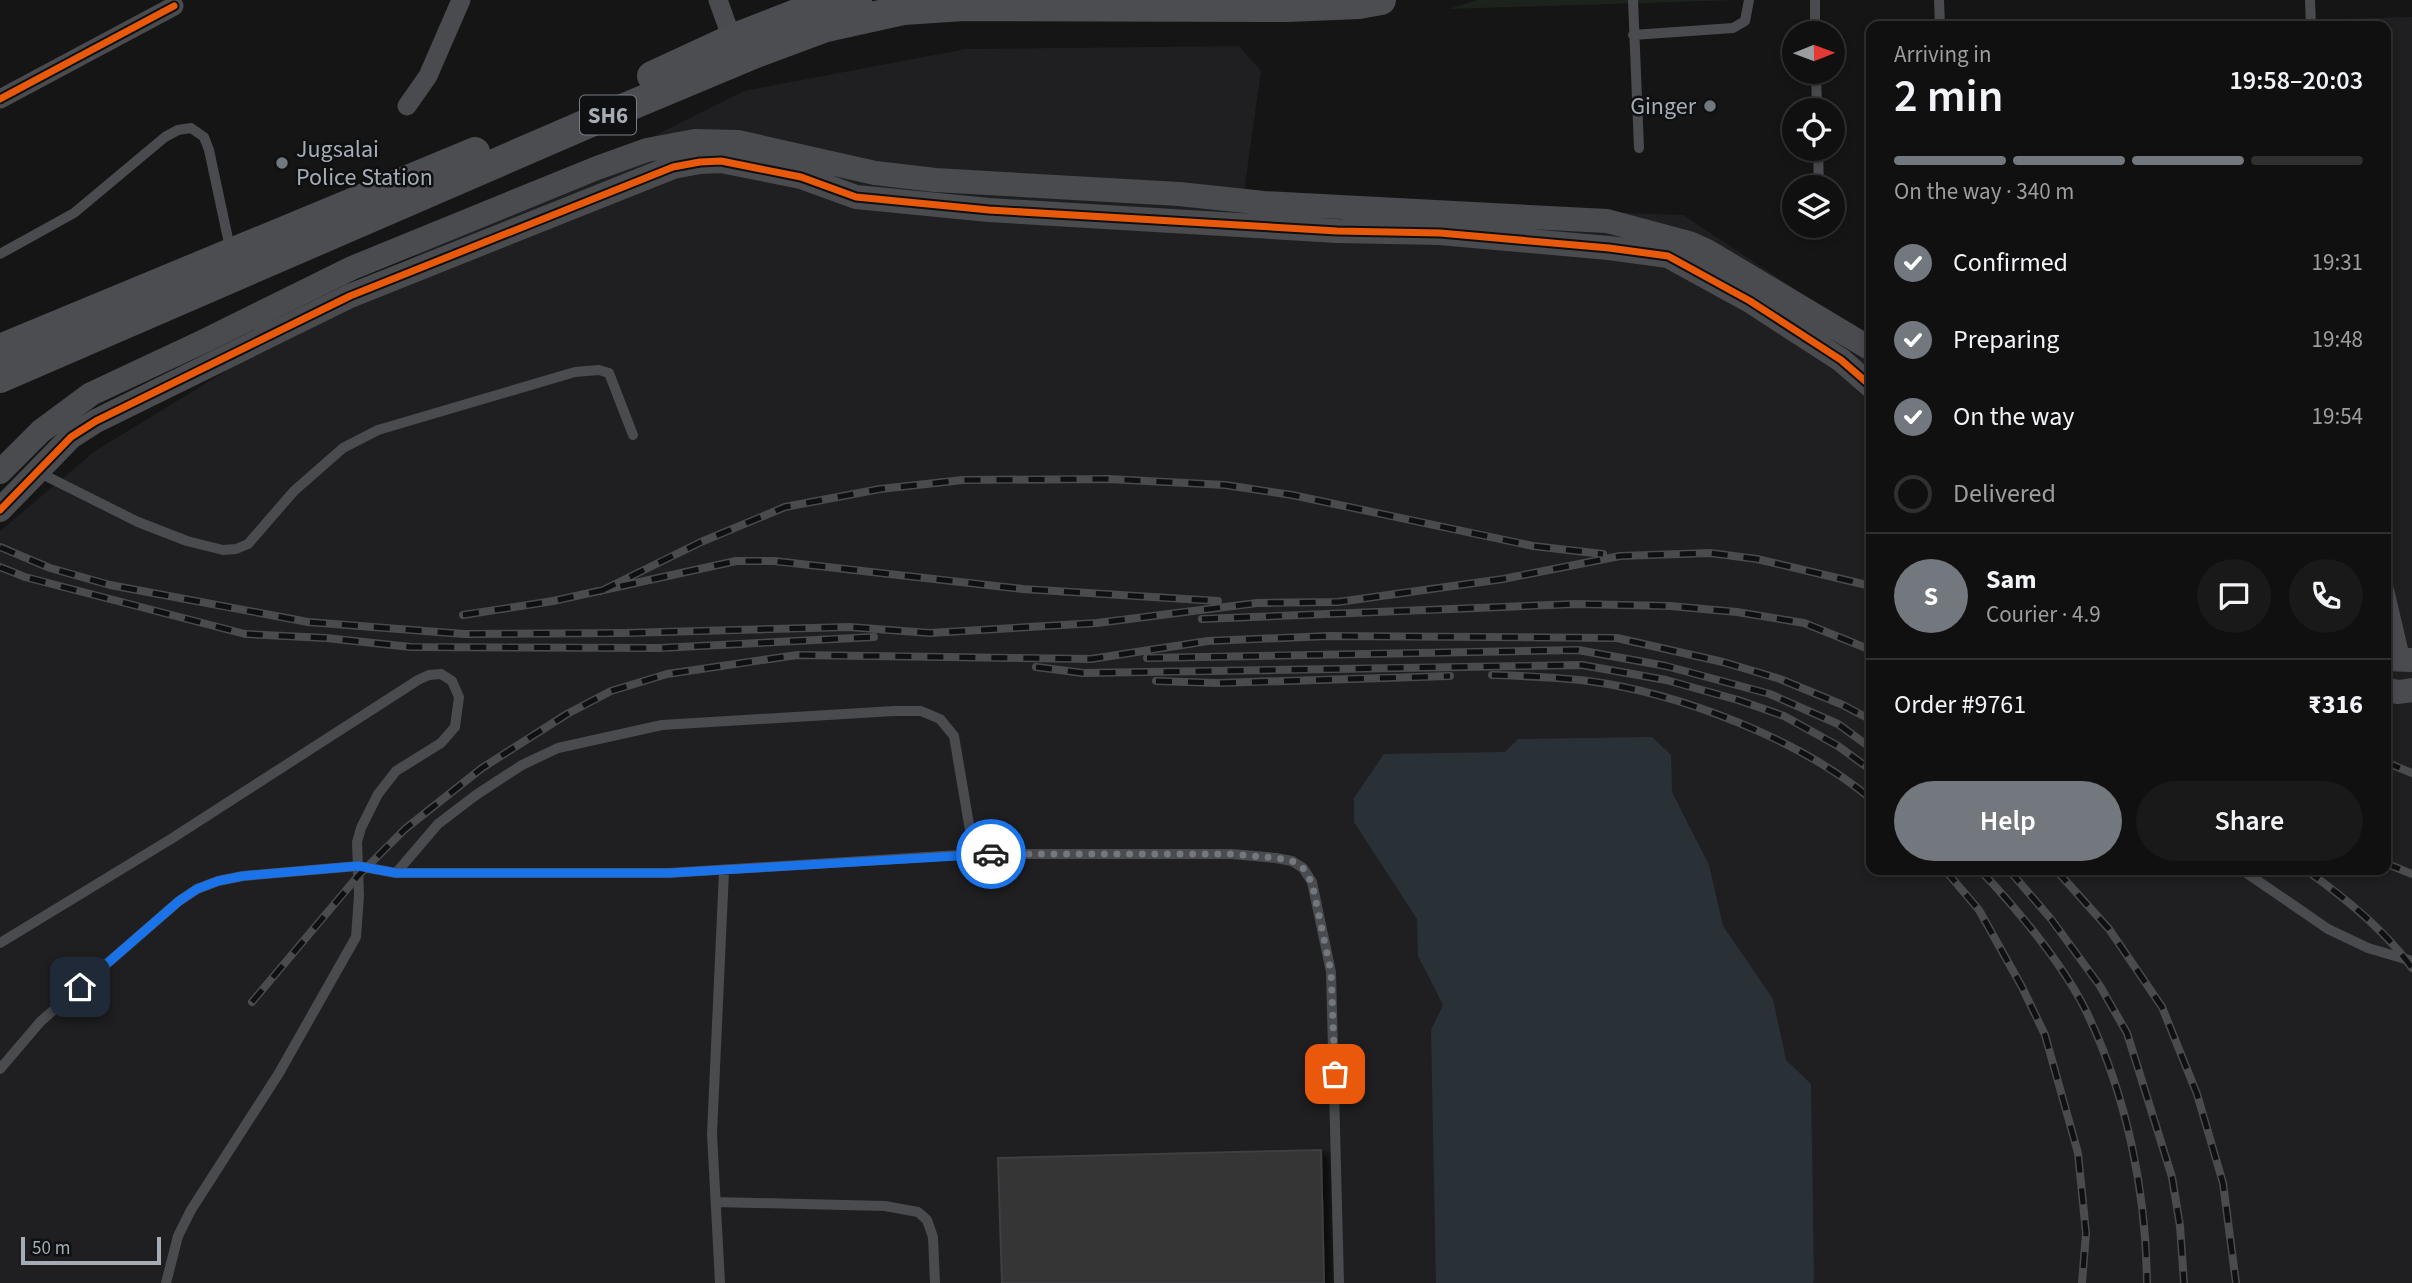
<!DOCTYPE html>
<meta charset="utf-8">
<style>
:root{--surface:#101010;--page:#191919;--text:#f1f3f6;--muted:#9c9d9f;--line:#303030;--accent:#73777e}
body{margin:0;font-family:"Source Sans 3",sans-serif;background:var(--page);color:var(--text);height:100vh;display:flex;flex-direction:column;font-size:26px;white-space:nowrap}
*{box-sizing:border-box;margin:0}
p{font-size:23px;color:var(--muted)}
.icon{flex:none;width:38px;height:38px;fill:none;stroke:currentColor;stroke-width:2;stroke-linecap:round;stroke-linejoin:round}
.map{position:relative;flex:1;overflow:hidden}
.drawer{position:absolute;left:1866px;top:21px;width:525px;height:854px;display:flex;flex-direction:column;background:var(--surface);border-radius:14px;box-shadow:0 4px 10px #0003,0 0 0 2px var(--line)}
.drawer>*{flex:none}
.needle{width:46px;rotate:89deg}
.buttons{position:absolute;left:1782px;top:21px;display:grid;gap:14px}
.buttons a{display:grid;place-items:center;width:63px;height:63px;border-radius:50%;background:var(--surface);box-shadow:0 4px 10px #0003,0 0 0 2px var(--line);font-size:35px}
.scale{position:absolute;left:21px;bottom:18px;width:140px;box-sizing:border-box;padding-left:7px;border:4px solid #a6acb6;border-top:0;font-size:19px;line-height:24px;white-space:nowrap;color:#a6acb6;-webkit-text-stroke:5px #0f1011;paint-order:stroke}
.pin{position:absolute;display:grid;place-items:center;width:60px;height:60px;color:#fff;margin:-30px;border-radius:14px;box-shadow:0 4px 10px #0006}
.courier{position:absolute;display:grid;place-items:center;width:70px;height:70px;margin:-35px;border:5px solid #1a73e8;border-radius:50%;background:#fff;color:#222;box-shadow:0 2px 9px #0007}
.summary em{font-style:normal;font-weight:600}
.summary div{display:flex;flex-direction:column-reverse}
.summary{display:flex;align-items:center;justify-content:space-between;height:119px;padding:0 28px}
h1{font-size:46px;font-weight:600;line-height:52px}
.bar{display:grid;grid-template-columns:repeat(4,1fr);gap:10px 7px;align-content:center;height:84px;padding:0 28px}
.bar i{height:9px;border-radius:5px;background:var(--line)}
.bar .active{background:var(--accent)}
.bar p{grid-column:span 4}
.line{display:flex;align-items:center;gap:18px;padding:0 28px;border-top:2px solid var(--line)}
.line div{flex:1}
.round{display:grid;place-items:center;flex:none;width:74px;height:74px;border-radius:37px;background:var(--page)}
ol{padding:0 28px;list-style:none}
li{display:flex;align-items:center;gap:21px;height:77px}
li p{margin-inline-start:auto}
li .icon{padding:7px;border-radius:50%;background:var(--accent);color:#fff;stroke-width:4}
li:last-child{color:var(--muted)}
li i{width:38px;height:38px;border:4px solid var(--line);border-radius:50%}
.primary-button{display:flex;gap:14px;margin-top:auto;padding:14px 28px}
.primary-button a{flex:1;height:80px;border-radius:42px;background:var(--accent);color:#fff;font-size:28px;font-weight:600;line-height:80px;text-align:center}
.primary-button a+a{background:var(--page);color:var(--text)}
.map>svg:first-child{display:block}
.built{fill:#1f1f21}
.green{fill:#1c221c}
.water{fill:#293137}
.building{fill:#343436;stroke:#3d3f41;stroke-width:2;filter:url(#shadow)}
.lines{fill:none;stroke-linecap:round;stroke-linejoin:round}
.service{stroke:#494b4e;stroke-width:10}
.minor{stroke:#494b4e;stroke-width:19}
.tertiary{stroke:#494b4e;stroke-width:24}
.primary{stroke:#4b4d50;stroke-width:30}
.rail-casing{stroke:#494b4d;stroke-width:8}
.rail{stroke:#0f1011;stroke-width:5;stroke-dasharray:16;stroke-linecap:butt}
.cycleway-casing{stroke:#0f1011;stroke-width:11}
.cycleway{stroke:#e8590c;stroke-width:7}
.done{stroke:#73777e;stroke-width:7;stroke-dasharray:0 12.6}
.route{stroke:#1a73e8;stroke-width:9}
.poi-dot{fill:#73777e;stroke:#0f1011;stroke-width:2.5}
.labels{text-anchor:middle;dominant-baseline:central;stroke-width:5;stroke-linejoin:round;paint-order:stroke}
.shield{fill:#0f1011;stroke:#797d84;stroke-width:2}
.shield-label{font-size:23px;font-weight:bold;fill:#a6acb6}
.poi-label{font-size:24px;fill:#a6acb6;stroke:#0f1011;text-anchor:end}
</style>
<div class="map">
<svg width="2412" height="1283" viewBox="0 0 2412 1283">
<defs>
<filter id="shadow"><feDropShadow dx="8" dy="4.5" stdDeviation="3.5" flood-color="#0009"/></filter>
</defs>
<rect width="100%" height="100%" fill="#151515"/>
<!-- built -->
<path class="built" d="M2412,17V1283H0V531L95,451L418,254L744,91L966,49L1239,46L1261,71L1243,199L1683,215L1871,339V870H2385V26H2306V20Z"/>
<!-- green -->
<path class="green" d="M1477,0H1739L1449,9Z"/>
<!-- water -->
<path class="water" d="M1652,737L1671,755L1672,792L1709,865L1723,926L1773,999L1786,1060L1811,1084L1814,1281L1813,1283H1436L1431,1030L1443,1005L1418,956L1417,919L1354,822V798L1384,754L1505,752L1518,739Z"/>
<!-- building -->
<path class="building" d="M1321,1150L1324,1283H1002L998,1158Z"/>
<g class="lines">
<!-- service -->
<path class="service" d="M1633,0L1639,148
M1815,0V33
M1939,0L1940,26
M2310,0L2311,26
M1633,35L1733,28L1745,21L1749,0
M1816,72L1817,110
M1818,149L1819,187
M0,254L74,213L165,137L178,130L191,128L204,137L209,150L230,248
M40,473L138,522L187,541L223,550L236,549L248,544L294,491L343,448L378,430L575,372L599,370L609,373L633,435
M2242,870L2328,929L2368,948L2412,961
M396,873L438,824L476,795L522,765L558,748L662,725L894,711H921L940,719L954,736L974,854
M0,943L171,839L418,680L429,675L441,674L452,681L459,697L455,727L441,743L396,771L378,794L361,828L357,842L359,896L356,937L279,1073L191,1210L178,1236L166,1283
M0,1069L41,1021L179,901L197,889L218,881L243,876L358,866L396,873H669L974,854H1232L1276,858L1292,861L1303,868L1312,882L1331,972L1339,1283
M716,1202L885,1206L918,1212L927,1220L933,1237L935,1283
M720,1283L712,1134L724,871"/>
<!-- minor -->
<path class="minor" d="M718,0L732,39
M0,99L174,6
M407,106L428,76L461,0
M2385,592L2401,660"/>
<!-- tertiary -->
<path class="tertiary" d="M0,472L41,431L91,394L202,342L352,268L597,168L647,150L695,141L738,142L875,173L935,180L1179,194L1264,203L1607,221L1689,243L1707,251L1871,349
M0,510L71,437L96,421L350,296L673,167L700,162L721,161L801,177L856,197L989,210L1337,231L1440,233L1609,248L1668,256L1750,301L1841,360L1871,386
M2385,659L2412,660
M2385,690L2399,692L2412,690"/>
<!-- primary -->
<path class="primary" d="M652,76L732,39L809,9L857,0
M0,349L475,152
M0,378L591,122L756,53L826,27L903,10L964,6L1287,7L1359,4L1381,0"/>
<defs>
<path id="rail" d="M0,547L50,568L110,585L308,622L464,634L625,633L849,627L930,633L1097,623L1257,603L1338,602L1503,579L1620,556L1710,553L1757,559L1871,586
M0,567L25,577L245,634L326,638L411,647L660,648L874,637
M601,591L701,542L785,507L880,489L963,480L1108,479L1225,485L1292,495L1533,546L1603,554
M463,615L553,601L736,561H774L1023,589L1218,601
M1202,619L1576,604L1670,606L1737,612L1804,623L1871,650
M1147,658L1578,650L1666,666L1770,694L1838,724L1871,748
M1036,667L1083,673L1582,665L1666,680L1738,700L1784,716L1838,746L1871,770
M1492,675C1523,676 1557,677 1588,681C1679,693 1800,739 1871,799
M1156,681L1217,683L1450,676
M2385,762L2412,773
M2385,863L2412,874
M1945,870L1979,910L2022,987L2045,1035L2078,1153L2086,1233L2082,1283
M1980,870C2017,909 2065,966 2088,1015C2127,1098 2146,1191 2147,1283
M2009,870L2051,919L2100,986L2127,1033L2172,1177L2180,1226L2184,1283
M2056,870L2109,929L2162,1007L2197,1094L2223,1183L2236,1283
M2306,870C2344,897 2385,930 2412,968
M252,1002L358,876L405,829L482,768L567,714L611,691L667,674L797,655L1091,659L1208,641L1329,636L1617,638L1723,662L1780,679L1843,705L1871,720"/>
</defs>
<!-- rail casing -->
<use href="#rail" class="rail-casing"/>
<!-- rail -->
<use href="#rail" class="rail"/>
<defs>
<path id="cycleway" d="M0,99L174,6
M0,510L71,437L96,421L350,296L673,167L700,162L721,161L801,177L856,197L989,210L1337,231L1440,233L1609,248L1668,256L1750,301L1841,360L1871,386"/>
</defs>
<!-- cycleway casing -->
<use href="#cycleway" class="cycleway-casing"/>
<!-- cycleway -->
<use href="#cycleway" class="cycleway"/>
</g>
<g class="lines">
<!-- done -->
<path class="done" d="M991,854H1232L1276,858L1292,861L1303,868L1312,883L1331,972L1335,1074"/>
<!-- route -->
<path class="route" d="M80,987L179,901L197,889L218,881L243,876L358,866L396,873H669L991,854"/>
</g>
<!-- markers -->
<g class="poi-dot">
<circle cx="1710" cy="106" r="7"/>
<circle cx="282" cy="163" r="7"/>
</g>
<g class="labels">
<!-- shield labels -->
<rect class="shield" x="580" y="95.5" width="56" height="39" rx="5"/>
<g class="shield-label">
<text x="608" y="115">SH6</text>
</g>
<!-- poi labels -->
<g class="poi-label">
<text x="1696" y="106">Ginger</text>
<text x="296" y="149" text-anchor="start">Jugsalai<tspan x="296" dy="28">Police Station</tspan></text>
</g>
</g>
</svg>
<div class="buttons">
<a><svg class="needle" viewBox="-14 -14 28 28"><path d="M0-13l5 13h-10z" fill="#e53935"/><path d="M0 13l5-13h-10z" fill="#9c9d9f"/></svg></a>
<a><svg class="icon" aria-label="locate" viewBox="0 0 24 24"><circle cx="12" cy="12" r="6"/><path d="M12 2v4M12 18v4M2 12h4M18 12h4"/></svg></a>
<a><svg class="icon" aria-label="layers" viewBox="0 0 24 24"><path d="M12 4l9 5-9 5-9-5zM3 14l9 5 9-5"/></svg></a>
</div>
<div class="scale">50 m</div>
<div class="pin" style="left:1335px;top:1074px;background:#ea580c"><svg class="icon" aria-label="bag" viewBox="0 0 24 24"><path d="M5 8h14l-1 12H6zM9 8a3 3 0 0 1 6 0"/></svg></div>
<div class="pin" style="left:80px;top:987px;background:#1f2937"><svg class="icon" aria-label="home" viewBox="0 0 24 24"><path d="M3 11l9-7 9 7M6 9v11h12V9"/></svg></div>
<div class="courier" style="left:991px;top:854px"><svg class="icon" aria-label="car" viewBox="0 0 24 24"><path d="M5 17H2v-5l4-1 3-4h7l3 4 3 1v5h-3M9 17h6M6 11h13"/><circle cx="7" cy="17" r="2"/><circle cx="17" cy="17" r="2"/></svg></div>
<section class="drawer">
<div class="summary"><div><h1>2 min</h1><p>Arriving in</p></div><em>19:58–20:03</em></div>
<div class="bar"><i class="active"></i><i class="active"></i><i class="active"></i><i></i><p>On the way · 340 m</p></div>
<ol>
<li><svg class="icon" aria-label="check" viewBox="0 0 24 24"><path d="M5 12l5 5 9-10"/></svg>Confirmed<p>19:31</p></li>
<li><svg class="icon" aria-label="check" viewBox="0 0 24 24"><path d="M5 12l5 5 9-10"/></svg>Preparing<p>19:48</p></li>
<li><svg class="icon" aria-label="check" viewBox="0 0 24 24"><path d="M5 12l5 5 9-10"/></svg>On the way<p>19:54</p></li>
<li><i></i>Delivered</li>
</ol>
<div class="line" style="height:126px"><b class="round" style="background:var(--accent);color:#fff">S</b><div><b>Sam</b><p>Courier · 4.9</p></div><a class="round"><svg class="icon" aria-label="chat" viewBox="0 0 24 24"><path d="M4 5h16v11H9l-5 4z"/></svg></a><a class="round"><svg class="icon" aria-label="phone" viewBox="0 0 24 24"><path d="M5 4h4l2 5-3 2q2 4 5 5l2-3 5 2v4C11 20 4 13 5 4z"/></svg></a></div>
<div class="line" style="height:91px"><div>Order #9761</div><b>₹316</b></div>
<div class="primary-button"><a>Help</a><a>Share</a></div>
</section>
</div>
